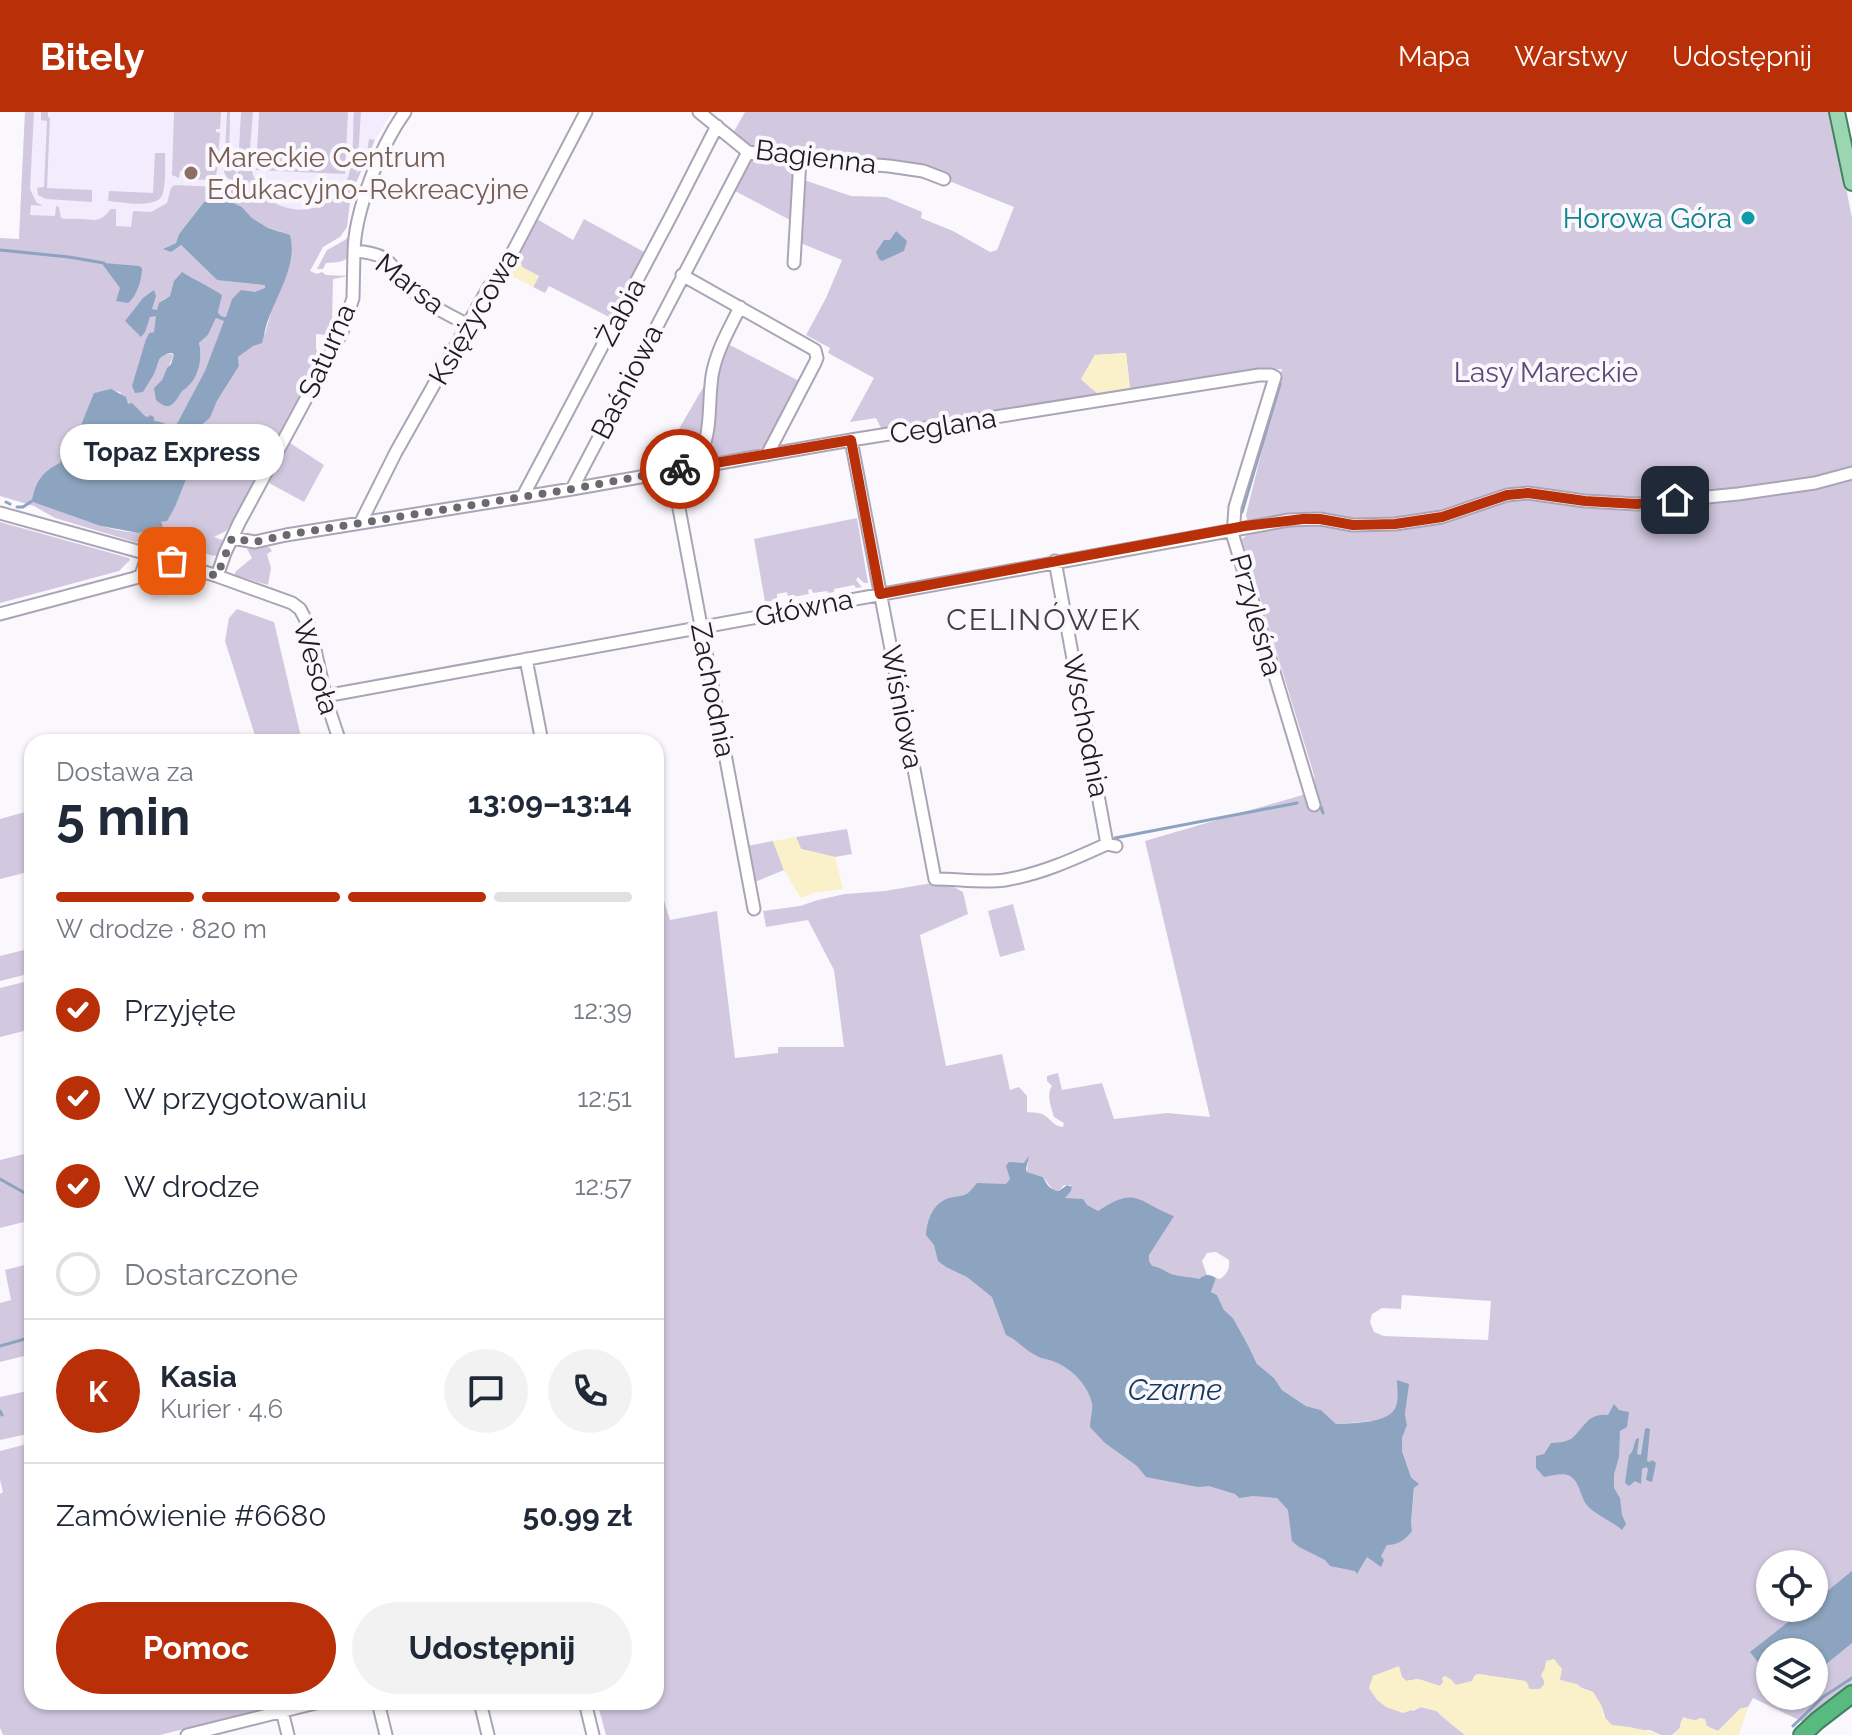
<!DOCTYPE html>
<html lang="pl">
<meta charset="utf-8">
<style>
:root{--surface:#fff;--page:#f2f2f3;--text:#1f2937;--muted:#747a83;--line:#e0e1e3;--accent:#b92f07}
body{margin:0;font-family:Raleway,sans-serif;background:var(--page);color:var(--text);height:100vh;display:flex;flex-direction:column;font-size:30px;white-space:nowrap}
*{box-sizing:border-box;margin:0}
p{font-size:26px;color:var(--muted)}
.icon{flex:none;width:44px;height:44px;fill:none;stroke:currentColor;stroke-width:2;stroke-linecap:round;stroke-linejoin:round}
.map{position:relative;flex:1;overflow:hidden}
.panel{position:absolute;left:24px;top:622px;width:640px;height:976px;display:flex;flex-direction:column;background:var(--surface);border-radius:24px;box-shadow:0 2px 6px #0004}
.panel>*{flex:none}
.controls{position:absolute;left:1756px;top:1438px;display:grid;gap:16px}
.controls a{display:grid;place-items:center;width:72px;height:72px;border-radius:50%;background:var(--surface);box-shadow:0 2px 6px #0004;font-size:40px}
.pin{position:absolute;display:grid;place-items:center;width:68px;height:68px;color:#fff;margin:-34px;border-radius:16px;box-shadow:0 4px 12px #0006}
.courier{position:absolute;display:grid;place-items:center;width:80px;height:80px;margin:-40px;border:6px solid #b92f07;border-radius:50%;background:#fff;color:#222;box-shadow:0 2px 10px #0007}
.bubble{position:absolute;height:56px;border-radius:28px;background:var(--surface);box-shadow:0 2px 6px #0004;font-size:26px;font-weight:700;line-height:56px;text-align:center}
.head em{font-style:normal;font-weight:700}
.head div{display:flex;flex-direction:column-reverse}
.head{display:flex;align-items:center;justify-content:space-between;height:136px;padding:0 32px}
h1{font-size:52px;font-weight:700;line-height:60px}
.bar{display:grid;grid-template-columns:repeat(4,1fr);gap:12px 8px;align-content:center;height:96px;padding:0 32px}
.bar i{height:10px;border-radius:6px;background:var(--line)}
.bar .on{background:var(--accent)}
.bar p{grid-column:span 4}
.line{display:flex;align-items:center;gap:20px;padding:0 32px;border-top:2px solid var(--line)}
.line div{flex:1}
.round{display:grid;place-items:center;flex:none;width:84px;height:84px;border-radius:42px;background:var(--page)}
ol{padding:0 32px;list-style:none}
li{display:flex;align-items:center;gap:24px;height:88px}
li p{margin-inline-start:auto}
li .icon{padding:8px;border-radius:50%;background:var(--accent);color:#fff;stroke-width:4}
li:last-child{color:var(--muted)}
li i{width:44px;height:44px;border:4px solid var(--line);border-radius:50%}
.primary-button{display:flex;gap:16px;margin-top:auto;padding:16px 32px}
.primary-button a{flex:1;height:92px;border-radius:48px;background:var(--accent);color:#fff;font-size:32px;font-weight:700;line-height:92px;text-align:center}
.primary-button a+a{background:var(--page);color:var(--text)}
header{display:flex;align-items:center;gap:48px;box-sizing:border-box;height:112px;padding:0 40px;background:var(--accent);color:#fff}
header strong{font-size:38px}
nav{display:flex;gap:44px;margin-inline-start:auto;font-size:28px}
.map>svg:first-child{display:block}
.commercial{fill:#f8eafd}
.built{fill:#f2ecfd}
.green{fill:#d2c9e0;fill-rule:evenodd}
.sand{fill:#faf0ca}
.water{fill:#8ca4bf}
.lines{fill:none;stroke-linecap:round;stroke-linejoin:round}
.stream{stroke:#8ca4bf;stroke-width:3}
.canal{stroke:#8ca4bf;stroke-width:10}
.minor-casing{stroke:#aba4b6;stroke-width:15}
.major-casing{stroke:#44825e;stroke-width:18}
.highway-casing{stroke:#44825e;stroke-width:20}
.minor{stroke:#fff;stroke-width:11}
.major{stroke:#9bd6b2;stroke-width:14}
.highway{stroke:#58ba7f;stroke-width:16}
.done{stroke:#6b686f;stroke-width:8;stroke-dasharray:0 14.4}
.route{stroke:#b92f07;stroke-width:10}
.education-dot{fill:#8d6e63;stroke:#faf8fd;stroke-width:3}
.culture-dot{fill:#0f9aa8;stroke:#faf8fd;stroke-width:3}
.labels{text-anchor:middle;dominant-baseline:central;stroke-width:8;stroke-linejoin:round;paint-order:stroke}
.education-label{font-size:28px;fill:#785e54;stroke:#faf8fd;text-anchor:start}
.street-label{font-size:28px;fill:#1e1b22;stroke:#faf8fd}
.culture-label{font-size:28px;fill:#0d838f;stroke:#faf8fd;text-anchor:end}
.park-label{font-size:28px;fill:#5d4978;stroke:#faf8fd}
.neighbourhood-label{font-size:30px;letter-spacing:2px;fill:#433d4d;stroke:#faf8fd}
.water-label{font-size:30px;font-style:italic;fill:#14395e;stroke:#faf8fd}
</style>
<header>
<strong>Bitely</strong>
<nav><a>Mapa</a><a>Warstwy</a><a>Udostępnij</a></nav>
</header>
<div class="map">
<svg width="1852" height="1623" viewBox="0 0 1852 1623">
<rect width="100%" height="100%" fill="#faf8fd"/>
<!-- commercial -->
<path class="commercial" d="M165,461L176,463L180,481L152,489L145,467Z"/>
<!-- built -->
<path class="built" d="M25,0H392L375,28L351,82L321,110L218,78L142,125L19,122Z"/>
<!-- green -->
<path class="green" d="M25,0H34L30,77L36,90L43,94L31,93L30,103L55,104L56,94L59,95L61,106C68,108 74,106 81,107C98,108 99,111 111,97H116V114L131,115L133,99L151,100L167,91L171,76L174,73L219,75V78L224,79L225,75H237L241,0H253C252,21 246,48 255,68C271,107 330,108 347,68C355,48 352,21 354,0H361L357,62L367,40L369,27L375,28L351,82L347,115L340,125L323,135L310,159L317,162L322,160L326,163L349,164L333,167L332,213L326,223L316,222V237L321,247L256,374L226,419L214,425L225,429L220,442L214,444L175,433L179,425L170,421L166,428L156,431L135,430L55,406L34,394L0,384V126L19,127ZM204,90L242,95L252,106L268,116L282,120L217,168L181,133L165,136L176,131L179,122ZM170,184L218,199L221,204L227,205L232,187L271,200L265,222L238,245L239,254L217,289L210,306L198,316L192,333V353L175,395L159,410V412L156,414L155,411C142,427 119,418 101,414L110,325L94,281L113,279L120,280L136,305L174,320L214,244L227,208L216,206L208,223L199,231C202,241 201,248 197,257C189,280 177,281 156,288V280L174,243L168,241L160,246L157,255L146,227L149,221L158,219L163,188Z
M41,0H48V5L50,6L47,76L92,78V90L46,87L38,83L37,76L44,75L47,9L41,8Z
M174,0H221L220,17H216V20L220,21L217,59L216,63L211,68L187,67V59H180L179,66L172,63Z
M227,0H230L229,48L237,49L235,69L227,66L224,60Z
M259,0H348L345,62L256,58Z
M745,0H1831L1852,106V1573L1835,1584L1803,1610L1753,1586L1748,1595L1740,1597L1718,1619C1705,1615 1695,1603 1681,1609L1680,1616L1672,1623H1661L1650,1618H1639L1629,1615L1612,1614L1606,1609L1602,1595L1593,1580L1560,1568V1562L1546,1549L1544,1573L1540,1577H1529L1525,1569L1478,1562L1472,1569L1458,1574L1453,1571L1443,1570L1440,1574L1418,1567L1406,1569L1402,1565L1398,1555L1373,1564L1413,1599L1421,1595L1437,1599C1440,1603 1462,1621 1466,1623H606L597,1590H656V780L661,779L670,808L717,799L735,946L778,941V935H844L834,858L808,808L766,815L763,799L800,794L818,788L845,782L885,779L932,771L952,774L963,780L968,802L920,823L946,954L1002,942L1010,978L1019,975L1027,984V1000C1033,1001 1039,1000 1044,1003C1052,1008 1053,1014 1063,1015L1064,1011L1054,1005C1051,995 1046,983 1052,974L1047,969V964L1058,961L1062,978L1102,971L1114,1007L1167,1001L1210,1005L1145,729L1316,679L1314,663L1242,427L1252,419L1249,408H1247L1246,403L1282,257L1246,258L1130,277L1126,241L1095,243L1081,267L1099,283L881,316L876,306L850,310L874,266L828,241L830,236L806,223L826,186L842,148L798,130L804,68L851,84L886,85L922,100L921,106L953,119L990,140L997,138L1014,95L944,67L946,62L900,48L807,43L769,30L765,37L752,35L733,21ZM1028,1047L1027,1060L1043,1065L1053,1078L1059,1079L1064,1073H1070L1072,1077L1063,1086L1166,1172L1206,1167L1207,1163L1202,1149L1207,1141L1216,1140L1229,1148C1230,1157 1227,1162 1220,1167L1216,1166L1211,1180L1217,1183L1224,1198L1233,1206L1249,1235L1257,1252L1274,1266L1282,1278L1306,1294L1321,1298L1336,1312L1374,1309L1390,1304L1407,1283L1405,1302L1407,1313L1402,1326V1339L1411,1365L1415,1368L1411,1411L1387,1433L1380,1444L1245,1367L1023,1055ZM1402,1183L1491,1189L1488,1228L1384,1224L1374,1220L1370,1210L1372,1202L1382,1196L1401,1197ZM1770,1452H1814V1496H1770ZM1770,1540H1814V1584H1770Z
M155,41H165C165,54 166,69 163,81C159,98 122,90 108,89L109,79L153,81Z
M757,45L790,49L795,52L790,108L735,79L751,47Z
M535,106L573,128L584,107L646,141L611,206L549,174L545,181L533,175L539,164L522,155L518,140Z
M350,122C349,146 352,150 326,151L323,157H317L327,138L345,128Z
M726,231L799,269L770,330L761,339L705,345L712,328L718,250Z
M708,267L702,333L692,345L679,353H662L672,329Z
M290,331L324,353L304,390L269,371Z
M857,406L868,471H864L858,465L856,468L862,475L856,476L854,473L834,477V480L828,481L827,479L813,481L811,477L808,478L809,482L788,486L787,480L777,482V488L765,490L754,427Z
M0,410L129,446L130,448L119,459L0,491Z
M269,435L272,439L267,442L271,456L268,473L235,463V460L252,446L247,437Z
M237,497L274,510L302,629L257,630L225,529L229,506Z
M32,698V759L0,767V707Z
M847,717L852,742L835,745L801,737L796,725Z
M773,729L784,758L755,770L747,734Z
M1013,792L1025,838L1000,845L988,799Z
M32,836V861L0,869V844Z
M32,868V917L0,925V876Z
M32,1040V1108L0,1116V1048Z
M32,1151V1242L0,1250V1191L11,1188L5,1158Z
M32,1278V1321L0,1328V1285Z
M27,1332L32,1353V1590H290L160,1623H3L0,1616V1382L3,1380L0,1368V1339Z"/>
<!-- sand -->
<path class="sand" d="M518,140L522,155L539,164L533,175L506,161Z
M1126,241L1130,277L1099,283L1081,267L1095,243Z
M796,725L801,737L835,745L843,777L813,781L801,786L784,758L773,729Z
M1554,1547L1562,1557L1560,1568L1577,1572L1583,1577L1593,1580L1602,1595L1603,1604L1612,1613C1629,1615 1645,1617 1661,1623H1466C1462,1621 1440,1603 1437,1599L1421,1595L1403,1601L1386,1595L1377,1588L1369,1576L1373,1564L1399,1554L1402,1565L1406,1569L1418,1567L1440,1574L1443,1570L1442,1566L1445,1564L1452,1568L1455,1573L1472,1569L1474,1564L1477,1562L1525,1569L1528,1572L1529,1577H1540L1544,1573V1569L1541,1563L1545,1556L1546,1549Z
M1748,1595L1739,1623H1672L1680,1616L1683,1605L1694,1609L1700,1606L1705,1607L1707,1615L1718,1619L1740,1597Z"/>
<!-- water -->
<path class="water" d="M204,90L233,91L242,95L252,106L268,116L290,123C298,154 276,183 267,211C265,218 264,224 262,231L253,234L238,245L239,254L217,289L210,306L198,316L192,333V353L175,395L167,409L159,410V412L156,414L154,412L150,417L139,421L101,414L33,390L32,389C35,370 43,359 60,351L69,330L77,323L94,281L111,277L126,285L128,292L132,291L145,304L148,305L150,303L154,305V309C161,309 168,314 175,314L178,310L205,259L224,209L216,206L208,223L199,231C203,243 199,264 189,273C183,280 185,275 180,282C173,294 168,299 156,288L154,276L162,268L167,256L171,252L174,243L172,241H168L160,246L154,262L143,280L135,281L132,274L146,227L149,221L154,220L156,204L150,205L145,220L141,225L125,209L143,186L154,178L156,184L152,197L157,198L159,191L170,184L174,169L182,160C196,169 209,174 222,183L218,200L221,204L226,205L232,187L241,178L255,180L265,176V173L217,168L181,133L171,140L163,137L176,131L179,122Z
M896,119L907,129L904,139L882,149L879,147L876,140L884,128H890Z
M104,151L139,154L142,156C142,167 137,184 128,191L116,189L120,176L103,153Z
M1029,1044L1026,1057L1027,1060L1043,1065C1047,1073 1050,1078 1059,1079L1067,1073L1072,1075L1071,1079L1065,1086L1083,1087L1087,1093L1098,1099C1137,1073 1137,1090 1174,1104L1149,1143V1149L1152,1154C1160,1155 1164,1159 1171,1162C1180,1165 1191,1165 1199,1167C1206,1162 1209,1162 1216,1166L1211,1180L1217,1183L1224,1198L1233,1206L1249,1235L1257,1252L1274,1266L1282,1278L1306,1294L1321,1298L1336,1312C1351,1311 1391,1312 1396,1294C1399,1287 1397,1275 1397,1268L1409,1272L1405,1302L1407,1313L1402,1326V1339L1411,1365L1419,1372L1414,1376L1411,1411L1412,1419C1406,1427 1398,1433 1387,1433L1381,1444L1384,1448L1381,1455L1367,1445L1357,1462L1355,1459L1330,1454L1325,1448L1299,1435L1292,1429L1288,1398L1277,1386L1253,1384L1239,1386L1235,1382L1209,1374L1198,1375L1146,1365L1137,1354L1105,1331L1090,1315C1090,1307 1093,1299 1092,1291C1088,1273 1071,1256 1055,1250C1049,1247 1042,1247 1037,1244C1024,1238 1019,1229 1006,1223L992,1185L967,1165L946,1155L938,1149L934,1133L926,1123C927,1108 933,1091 949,1086C956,1084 963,1085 968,1081C972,1078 974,1074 977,1071L1006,1072L1010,1067L1006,1054L1009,1050L1024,1051Z
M1614,1292L1619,1298L1629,1300L1627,1315L1620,1319L1619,1345L1614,1362V1376L1620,1386L1622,1403L1626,1412L1622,1418C1614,1410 1593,1402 1586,1392C1580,1384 1580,1370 1570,1364C1564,1360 1551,1364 1544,1365L1536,1356V1344L1544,1342L1551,1331C1557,1331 1565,1330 1571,1327C1584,1316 1588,1300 1608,1303Z
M1647,1316L1650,1317L1647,1349L1650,1350L1652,1348L1656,1351L1652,1370L1646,1368L1648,1357L1646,1355L1642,1357L1641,1372L1635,1369L1629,1374L1625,1371L1629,1343L1632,1340L1636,1327L1639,1326L1637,1342L1641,1343L1645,1317Z
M1852,1459V1531L1814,1562V1540H1770V1565L1750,1540L1806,1496H1814V1490Z"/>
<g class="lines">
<!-- stream -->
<path class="stream" d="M0,138L69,145L104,151
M6,390L10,392
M17,395H23L32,389
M1242,400L1280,272
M1321,695L1323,701
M1115,726L1297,691
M0,1067L32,1085
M0,1234L32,1225
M0,1299L2,1303
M1793,1614L1823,1585L1852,1566"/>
<!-- canal -->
<path class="canal" d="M221,90V80
M157,413L162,429"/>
<defs>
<path id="minor" d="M405,0C381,33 355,98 354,139C397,142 388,156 414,180C429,194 450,203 468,213
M699,0L748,40L800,47L889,54L923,59L944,67
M794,151L800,47
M682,163L815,238L817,246L815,251L767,343
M851,328L935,767C958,767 982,771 1005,768C1041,762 1074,747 1107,732L1116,734
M694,355C714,320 707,302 712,264C716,239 729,218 740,195
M672,359L754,797
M572,377L748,40
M523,384L672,102L717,14
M0,401L148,442L217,464L292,491L300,497L310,516L327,591L340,630
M361,410L396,340L489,175L507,151L586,0
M232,426L255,430L286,423L572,377L851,328L1259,263H1271L1275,265L1235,395L1233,424L1314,693
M1055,449L1107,732
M217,464L225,441L239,411L342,220L353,186L354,139
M0,502L135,466L141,463L148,442
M526,547L542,630
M325,584L1289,408L1320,407L1353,413L1395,412L1442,405L1507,383L1528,381L1585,389L1637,392L1738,382L1815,371L1852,361
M378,1590L386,1623
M480,1590L488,1623
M585,1590L593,1623
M282,1599L288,1623
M187,1623L320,1590"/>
<path id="major" d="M1837,0L1852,71"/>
<path id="highway" d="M1802,1623L1817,1609L1852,1582"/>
</defs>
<!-- minor casing -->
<use href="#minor" class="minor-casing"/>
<!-- major casing -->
<use href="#major" class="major-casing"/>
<!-- highway casing -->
<use href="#highway" class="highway-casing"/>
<!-- minor -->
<use href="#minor" class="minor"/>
<!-- major -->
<use href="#major" class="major"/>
<!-- highway -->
<use href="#highway" class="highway"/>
</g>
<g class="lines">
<!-- done -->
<path class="done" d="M172,449L217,464L232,426L255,430L286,423L572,377L680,357"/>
<!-- route -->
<path class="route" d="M680,357L851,328L880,482L1245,414L1303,407H1320L1353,413L1395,412L1442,405L1507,383L1528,381L1585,389L1637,392L1675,388"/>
</g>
<!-- markers -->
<circle class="education-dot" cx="191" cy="61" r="8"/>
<circle class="culture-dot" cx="1748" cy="106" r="8"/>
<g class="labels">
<!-- education labels -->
<g class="education-label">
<text x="207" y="45">Mareckie Centrum<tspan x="207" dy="32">Edukacyjno-Rekreacyjne</tspan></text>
</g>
<!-- street labels -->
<g class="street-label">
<text transform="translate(816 45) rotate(7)">Bagienna</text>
<text transform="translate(410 172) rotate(38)">Marsa</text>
<text transform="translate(621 200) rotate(-62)">Żabia</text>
<text transform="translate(474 205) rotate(-60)">Księżycowa</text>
<text transform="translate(327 239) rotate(-66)">Saturna</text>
<text transform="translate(627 270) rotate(-63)">Baśniowa</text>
<text transform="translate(943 314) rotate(-9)">Ceglana</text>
<text transform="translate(804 496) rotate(-11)">Główna</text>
<text transform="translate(1256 503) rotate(74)">Przyleśna</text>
<text transform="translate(316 555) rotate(73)">Wesoła</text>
<text transform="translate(713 578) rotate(79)">Zachodnia</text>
<text transform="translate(902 595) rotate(79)">Wiśniowa</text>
<text transform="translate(1086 614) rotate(79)">Wschodnia</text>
</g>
<!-- culture labels -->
<g class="culture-label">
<text x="1732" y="106">Horowa Góra</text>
</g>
<!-- park labels -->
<g class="park-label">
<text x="1546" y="260">Lasy Mareckie</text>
</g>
<!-- neighbourhood labels -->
<g class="neighbourhood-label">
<text x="1044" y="507">CELINÓWEK</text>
</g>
<!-- water labels -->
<g class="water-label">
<text x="1175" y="1277">Czarne</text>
</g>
</g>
</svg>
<div class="controls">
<a><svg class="icon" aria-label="locate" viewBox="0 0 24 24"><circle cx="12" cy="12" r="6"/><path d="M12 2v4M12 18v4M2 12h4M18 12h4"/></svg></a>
<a><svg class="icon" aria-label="layers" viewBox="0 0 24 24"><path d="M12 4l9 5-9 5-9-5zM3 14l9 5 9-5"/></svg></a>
</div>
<div class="pin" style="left:172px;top:449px;background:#ea580c"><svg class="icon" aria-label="bag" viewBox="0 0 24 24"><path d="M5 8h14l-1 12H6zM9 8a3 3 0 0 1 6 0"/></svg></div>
<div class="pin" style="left:1675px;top:388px;background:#1f2937"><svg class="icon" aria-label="home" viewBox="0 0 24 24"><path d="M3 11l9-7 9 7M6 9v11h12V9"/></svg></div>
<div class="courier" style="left:680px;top:357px"><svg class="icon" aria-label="bike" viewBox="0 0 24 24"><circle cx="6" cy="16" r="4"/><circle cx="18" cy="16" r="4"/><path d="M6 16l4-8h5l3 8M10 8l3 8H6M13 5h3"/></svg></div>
<div class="bubble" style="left:60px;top:312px;width:224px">Topaz Express</div>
<section class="panel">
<div class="head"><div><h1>5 min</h1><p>Dostawa za</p></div><em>13:09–13:14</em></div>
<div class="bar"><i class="on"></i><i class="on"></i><i class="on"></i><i></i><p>W drodze · 820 m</p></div>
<ol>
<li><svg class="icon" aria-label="check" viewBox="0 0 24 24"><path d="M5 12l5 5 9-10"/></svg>Przyjęte<p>12:39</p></li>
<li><svg class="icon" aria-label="check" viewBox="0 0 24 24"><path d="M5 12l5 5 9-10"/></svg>W przygotowaniu<p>12:51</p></li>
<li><svg class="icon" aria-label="check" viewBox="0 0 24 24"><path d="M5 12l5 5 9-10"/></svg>W drodze<p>12:57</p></li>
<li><i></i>Dostarczone</li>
</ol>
<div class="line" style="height:144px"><b class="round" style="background:var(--accent);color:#fff">K</b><div><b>Kasia</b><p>Kurier · 4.6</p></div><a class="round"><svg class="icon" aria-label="chat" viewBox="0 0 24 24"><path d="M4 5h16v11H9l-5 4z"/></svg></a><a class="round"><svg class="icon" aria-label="phone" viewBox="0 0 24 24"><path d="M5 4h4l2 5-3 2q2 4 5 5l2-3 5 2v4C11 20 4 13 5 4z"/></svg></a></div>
<div class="line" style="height:104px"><div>Zamówienie #6680</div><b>50.99 zł</b></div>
<div class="primary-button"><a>Pomoc</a><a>Udostępnij</a></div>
</section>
</div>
